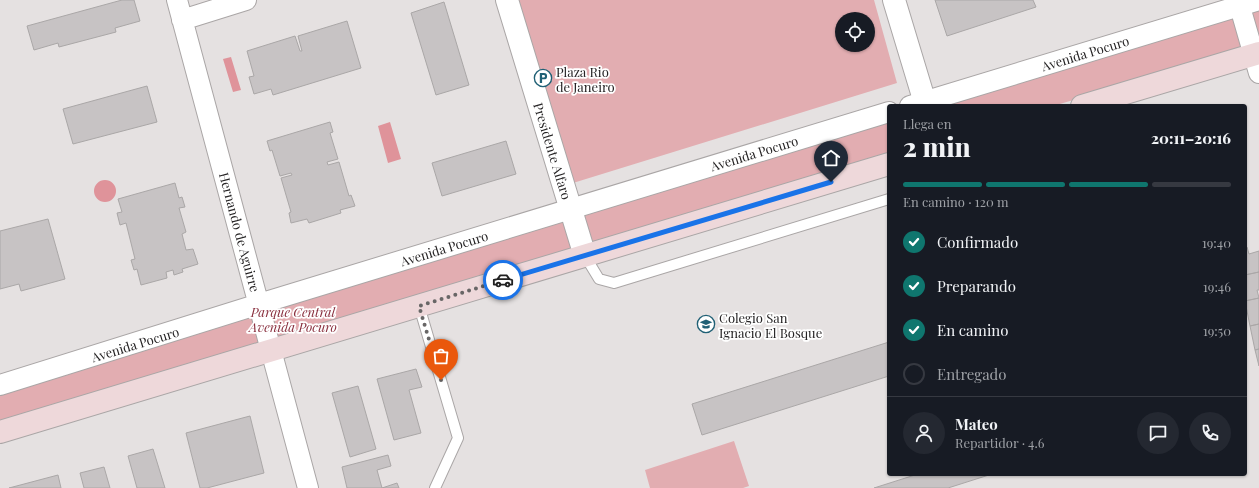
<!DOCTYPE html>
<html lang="es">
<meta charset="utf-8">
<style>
:root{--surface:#171b24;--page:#242831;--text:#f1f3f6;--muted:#9ea1a6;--line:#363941;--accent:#0f766e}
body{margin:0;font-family:"Playfair Display",serif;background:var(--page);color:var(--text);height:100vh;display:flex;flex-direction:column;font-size:15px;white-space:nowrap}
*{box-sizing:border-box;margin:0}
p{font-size:13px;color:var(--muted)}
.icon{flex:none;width:22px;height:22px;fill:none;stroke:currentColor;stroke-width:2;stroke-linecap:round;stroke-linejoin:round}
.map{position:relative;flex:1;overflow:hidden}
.drawer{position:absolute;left:887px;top:104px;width:360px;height:372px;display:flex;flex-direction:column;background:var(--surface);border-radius:4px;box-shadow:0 1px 3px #0004}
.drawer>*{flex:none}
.fabs{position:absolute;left:835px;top:12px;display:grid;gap:8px}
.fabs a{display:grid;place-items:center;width:40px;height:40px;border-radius:50%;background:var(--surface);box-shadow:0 1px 3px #0004;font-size:20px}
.pin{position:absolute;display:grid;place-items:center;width:34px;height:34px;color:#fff;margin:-41px -17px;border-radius:50% 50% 50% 0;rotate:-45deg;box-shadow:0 0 4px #0007}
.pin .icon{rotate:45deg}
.courier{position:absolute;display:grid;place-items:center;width:40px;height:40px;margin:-20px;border:3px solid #1a73e8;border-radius:50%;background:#fff;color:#222;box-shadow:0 1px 5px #0007}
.head em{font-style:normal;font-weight:800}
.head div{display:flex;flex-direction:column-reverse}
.head{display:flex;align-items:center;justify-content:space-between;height:68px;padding:0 16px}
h1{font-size:26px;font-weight:800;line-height:30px}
.bar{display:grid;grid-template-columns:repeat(4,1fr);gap:6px 4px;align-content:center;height:48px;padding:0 16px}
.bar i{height:5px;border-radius:3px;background:var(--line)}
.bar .selected{background:var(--accent)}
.bar p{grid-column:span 4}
.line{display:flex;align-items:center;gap:10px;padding:0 16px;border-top:1px solid var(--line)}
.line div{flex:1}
.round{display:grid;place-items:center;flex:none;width:42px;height:42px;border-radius:21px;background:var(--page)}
ol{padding:0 16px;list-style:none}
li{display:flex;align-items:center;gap:12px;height:44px}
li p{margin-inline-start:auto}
li .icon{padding:4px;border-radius:50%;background:var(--accent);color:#fff;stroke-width:4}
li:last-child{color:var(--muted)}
li i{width:22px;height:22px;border:2px solid var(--line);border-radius:50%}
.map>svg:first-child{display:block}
.green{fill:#e2adb1;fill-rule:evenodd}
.water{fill:#df939a}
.building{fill:#c7c3c4;stroke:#aaa7a7}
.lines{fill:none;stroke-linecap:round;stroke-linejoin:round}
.service-casing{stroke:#aaa6a6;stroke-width:12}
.minor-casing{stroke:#aaa6a6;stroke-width:22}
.tertiary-casing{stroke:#aaa6a6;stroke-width:24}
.secondary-casing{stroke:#aaa6a6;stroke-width:24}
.service{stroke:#fff;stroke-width:10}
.minor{stroke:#fff;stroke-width:20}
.tertiary{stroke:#fff;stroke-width:22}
.secondary{stroke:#eed8da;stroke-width:22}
.done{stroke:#686666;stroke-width:4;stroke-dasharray:0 7.2}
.route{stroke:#1a73e8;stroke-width:5}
.labels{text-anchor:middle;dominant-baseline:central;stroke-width:3.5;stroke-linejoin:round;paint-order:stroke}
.street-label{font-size:13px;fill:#252324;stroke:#fff}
.poi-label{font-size:13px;fill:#252324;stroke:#fff;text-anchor:start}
.park-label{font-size:13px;font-style:italic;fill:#892f3e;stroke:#fff}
</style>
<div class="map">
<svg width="1259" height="488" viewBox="0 0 1259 488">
<rect width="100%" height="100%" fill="#e5e1e1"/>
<!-- green -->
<path class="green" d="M519,0H874L897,83L573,183ZM842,19H868V45H842Z
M1259,8V45L1256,46L1053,106H932Z
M889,119V156L0,421V391Z
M734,441L749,486L743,488H650L645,470Z"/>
<!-- water -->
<path class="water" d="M231,57L241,90L233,92L223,59Z
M390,122L401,159L388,163L378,126Z
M94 191a11 11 0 1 1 22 0a11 11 0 1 1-22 0Z"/>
<!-- building -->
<path class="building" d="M122,0H134L140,21L115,28L116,32L59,47L58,43L34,50L27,26Z
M935,0H1033L1036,7L947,36Z
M444,2L469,85L436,95L411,13Z
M347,21L361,68L273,95L271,89L254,94L249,77L254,76L247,51L295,36L300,51H302L298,36Z
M147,86L157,122L73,144L63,109Z
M330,122L333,132L330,133L338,159L327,162L328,165L339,162L349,196L351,195L355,206L340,210L341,213L309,223L307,219L291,223L289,213L291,212L281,178L292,175L291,173L280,176L272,150L270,151L267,141Z
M506,141L516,174L442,196L432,163Z
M175,183L179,198L182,197L185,207L179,208L186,232L182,234L186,250L193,249L198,264L182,269L183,272L174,275L173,270L166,272L167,278L141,285L137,269L134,270L131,260L135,259L126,223L120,225L117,213L122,212L118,199Z
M48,219L65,279L21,291L19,284L0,289V231Z
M1247,247L1249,254L1259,251V272L1245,275V248Z
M1259,272V290H1257L1259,298L1245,301V275Z
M1259,298V324L1250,326L1245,301Z
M1259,324V349L1255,350L1250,326Z
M889,342V376L702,435L692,404Z
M1259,349V366L1255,350Z
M416,369L422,387L409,390L421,433L394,440L377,379Z
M358,386L376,449L350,457L332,393Z
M250,416L264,473L207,488H200L186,433Z
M153,449L165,488H137L128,456Z
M388,455L391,466L377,470L382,488L397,483L399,488H347L342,467Z
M104,467L110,488H84L80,473Z
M918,474H992L948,488H874Z
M58,475L61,488H9Z"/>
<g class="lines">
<defs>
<path id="service" d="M585,256L599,279L614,283L889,199
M419,306L458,438L435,488"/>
<path id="minor" d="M177,0L308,488
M1238,0L1259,73
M182,20L246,0
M910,106L1259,0
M0,385L259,304L889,112"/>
<path id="tertiary" d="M507,0L585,256
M894,0L926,106"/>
<path id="secondary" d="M1082,106L1259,53
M0,432L889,164"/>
</defs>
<!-- service casing -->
<use href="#service" class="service-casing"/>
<!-- minor casing -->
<use href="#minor" class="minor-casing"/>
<!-- tertiary casing -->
<use href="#tertiary" class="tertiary-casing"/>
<!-- secondary casing -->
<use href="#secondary" class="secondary-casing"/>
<!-- service -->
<use href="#service" class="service"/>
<!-- minor -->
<use href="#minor" class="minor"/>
<!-- tertiary -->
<use href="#tertiary" class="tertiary"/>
<!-- secondary -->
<use href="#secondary" class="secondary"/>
</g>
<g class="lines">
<!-- done -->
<path class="done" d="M441,380L419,306L503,280"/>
<!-- route -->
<path class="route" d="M503,280L831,182"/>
</g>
<!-- icons -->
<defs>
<symbol id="parking-ring" viewBox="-11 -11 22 22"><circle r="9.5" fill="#fff" stroke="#206075" stroke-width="1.5"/><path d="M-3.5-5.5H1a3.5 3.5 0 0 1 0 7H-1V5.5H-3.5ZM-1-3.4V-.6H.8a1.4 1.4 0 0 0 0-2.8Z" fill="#206075"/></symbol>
<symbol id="school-ring" viewBox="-11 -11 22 22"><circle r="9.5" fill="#fff" stroke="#206075" stroke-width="1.5"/><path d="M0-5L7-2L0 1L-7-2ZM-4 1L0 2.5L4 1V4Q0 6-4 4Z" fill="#206075"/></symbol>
</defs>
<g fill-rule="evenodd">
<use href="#parking-ring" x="533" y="68" width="20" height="20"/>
<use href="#school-ring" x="696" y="314" width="20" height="20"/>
</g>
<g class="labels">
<!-- street labels -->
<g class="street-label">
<text transform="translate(1085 53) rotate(-17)">Avenida Pocuro</text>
<text transform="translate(553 151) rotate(73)">Presidente Alfaro</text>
<text transform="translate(754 153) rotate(-17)">Avenida Pocuro</text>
<text transform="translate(240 232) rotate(75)">Hernando de Aguirre</text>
<text transform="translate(444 248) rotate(-17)">Avenida Pocuro</text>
<text transform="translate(135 344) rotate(-17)">Avenida Pocuro</text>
</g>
<!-- poi labels -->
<g class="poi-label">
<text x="556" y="71">Plaza Rio<tspan x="556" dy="15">de Janeiro</tspan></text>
<text x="719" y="317">Colegio San<tspan x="719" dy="15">Ignacio El Bosque</tspan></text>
</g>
<!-- park labels -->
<g class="park-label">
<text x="293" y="311">Parque Central<tspan x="293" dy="15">Avenida Pocuro</tspan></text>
</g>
</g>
</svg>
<div class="fabs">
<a><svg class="icon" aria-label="locate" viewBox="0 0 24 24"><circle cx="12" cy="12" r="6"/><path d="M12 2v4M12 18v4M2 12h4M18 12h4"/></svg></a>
</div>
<div class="pin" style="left:441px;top:380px;background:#ea580c"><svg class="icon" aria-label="bag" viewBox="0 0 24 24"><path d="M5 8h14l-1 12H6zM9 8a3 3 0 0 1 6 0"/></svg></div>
<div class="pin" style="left:831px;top:182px;background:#1f2937"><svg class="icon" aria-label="home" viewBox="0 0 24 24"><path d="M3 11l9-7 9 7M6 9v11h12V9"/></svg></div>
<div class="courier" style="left:503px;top:280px"><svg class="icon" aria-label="car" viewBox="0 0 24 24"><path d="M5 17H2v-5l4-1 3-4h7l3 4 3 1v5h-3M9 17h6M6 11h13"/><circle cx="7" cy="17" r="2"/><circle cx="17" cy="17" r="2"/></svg></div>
<section class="drawer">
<div class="head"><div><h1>2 min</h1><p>Llega en</p></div><em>20:11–20:16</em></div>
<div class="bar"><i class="selected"></i><i class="selected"></i><i class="selected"></i><i></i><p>En camino · 120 m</p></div>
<ol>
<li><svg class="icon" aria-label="check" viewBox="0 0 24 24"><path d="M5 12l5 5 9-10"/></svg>Confirmado<p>19:40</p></li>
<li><svg class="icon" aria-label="check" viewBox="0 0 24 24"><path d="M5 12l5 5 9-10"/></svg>Preparando<p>19:46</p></li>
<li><svg class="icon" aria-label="check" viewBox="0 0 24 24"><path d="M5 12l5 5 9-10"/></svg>En camino<p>19:50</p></li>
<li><i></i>Entregado</li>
</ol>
<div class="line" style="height:72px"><a class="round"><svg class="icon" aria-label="person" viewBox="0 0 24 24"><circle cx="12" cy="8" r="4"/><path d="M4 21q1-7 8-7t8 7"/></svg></a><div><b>Mateo</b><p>Repartidor · 4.6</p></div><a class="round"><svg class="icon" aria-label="chat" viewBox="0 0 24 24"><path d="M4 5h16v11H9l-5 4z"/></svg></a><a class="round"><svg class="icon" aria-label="phone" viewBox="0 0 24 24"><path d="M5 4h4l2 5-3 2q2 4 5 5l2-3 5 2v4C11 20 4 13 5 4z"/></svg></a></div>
</section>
</div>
